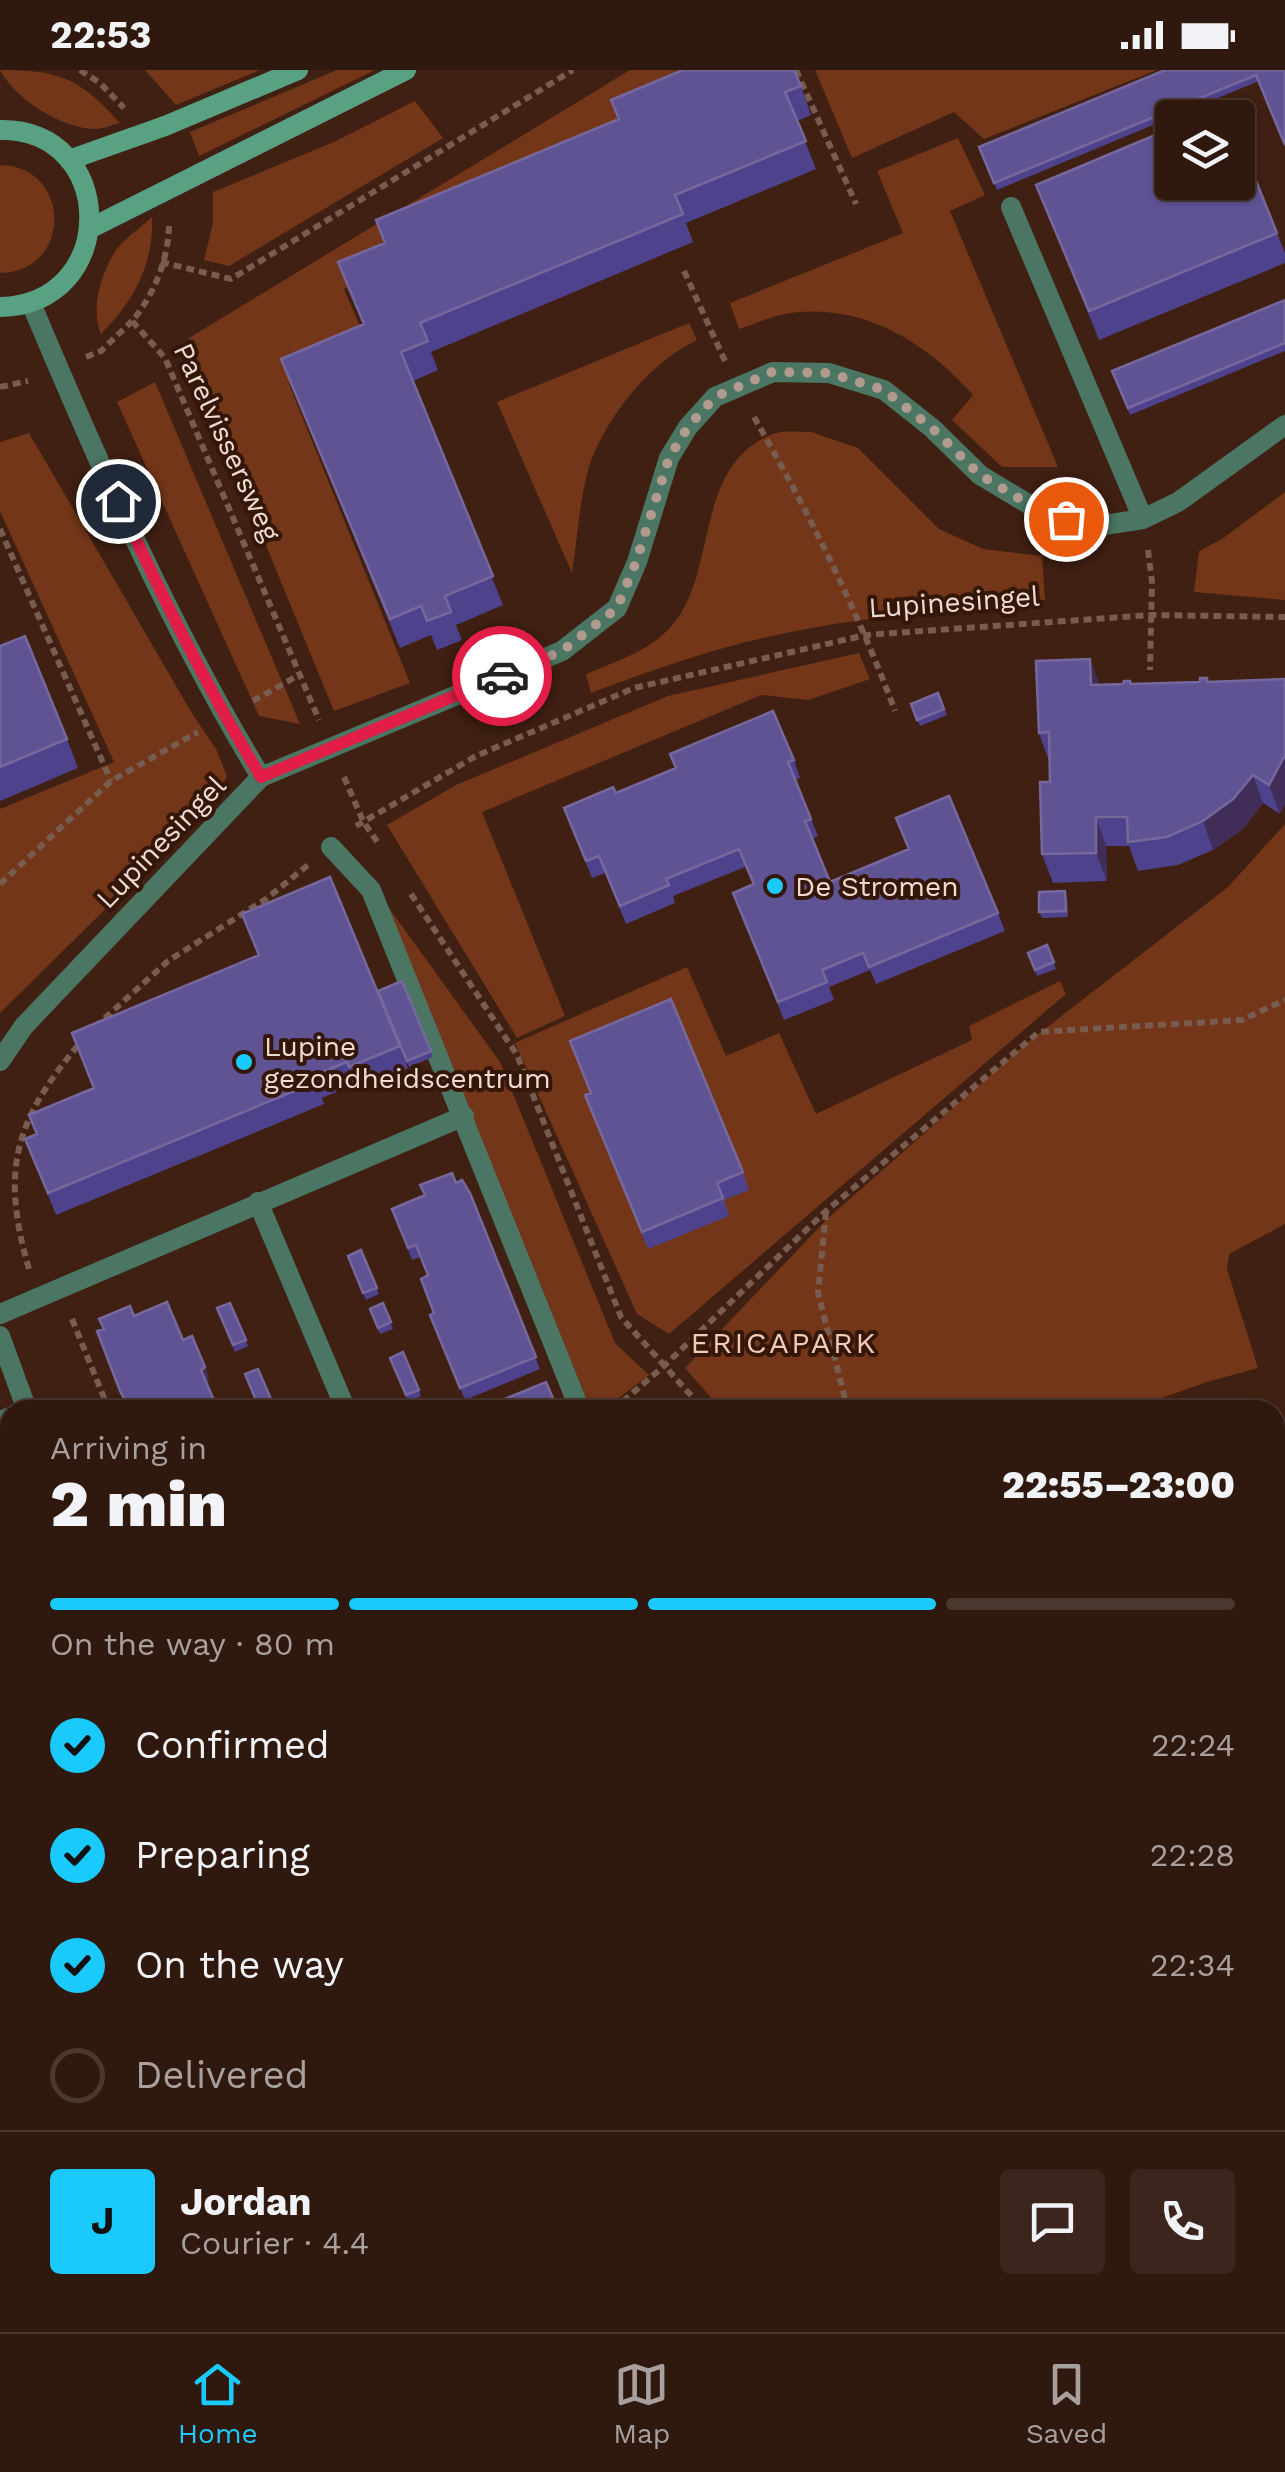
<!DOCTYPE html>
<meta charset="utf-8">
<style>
:root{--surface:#2f180e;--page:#3b251c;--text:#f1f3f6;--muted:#a7a09e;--line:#4a372e;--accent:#1bcafc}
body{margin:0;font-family:"Work Sans",sans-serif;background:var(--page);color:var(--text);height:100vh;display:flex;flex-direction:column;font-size:38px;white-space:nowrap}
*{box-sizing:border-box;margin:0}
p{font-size:32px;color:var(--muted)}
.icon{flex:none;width:55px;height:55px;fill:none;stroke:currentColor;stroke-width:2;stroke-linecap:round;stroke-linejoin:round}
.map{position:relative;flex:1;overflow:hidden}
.details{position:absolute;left:0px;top:1330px;width:1285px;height:932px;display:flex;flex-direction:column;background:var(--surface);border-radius:30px 30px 0 0;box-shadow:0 2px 8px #0004,0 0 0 2px var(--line)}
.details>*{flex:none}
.tools{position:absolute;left:1155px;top:30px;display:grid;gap:20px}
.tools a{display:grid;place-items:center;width:100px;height:100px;border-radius:10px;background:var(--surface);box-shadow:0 2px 8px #0004,0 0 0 2px var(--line);font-size:50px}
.pin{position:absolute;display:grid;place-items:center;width:85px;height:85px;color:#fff;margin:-42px;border:5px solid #fff;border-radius:50%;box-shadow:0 2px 10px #0007}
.courier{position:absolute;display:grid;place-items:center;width:100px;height:100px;margin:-50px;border:8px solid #e11d48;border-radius:50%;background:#fff;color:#222;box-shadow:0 2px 12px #0007}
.headline em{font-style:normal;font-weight:800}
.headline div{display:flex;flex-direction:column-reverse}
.headline{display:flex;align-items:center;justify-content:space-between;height:170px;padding:0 50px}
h1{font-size:65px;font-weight:800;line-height:75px}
.bar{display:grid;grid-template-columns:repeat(4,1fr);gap:15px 10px;align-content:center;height:120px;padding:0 50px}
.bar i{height:12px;border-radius:8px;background:var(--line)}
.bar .on{background:var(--accent)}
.bar p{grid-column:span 4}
.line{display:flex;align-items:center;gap:25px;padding:0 50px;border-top:2px solid var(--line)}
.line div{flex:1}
.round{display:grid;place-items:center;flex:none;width:105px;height:105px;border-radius:10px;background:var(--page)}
ol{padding:0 50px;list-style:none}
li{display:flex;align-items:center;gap:30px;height:110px}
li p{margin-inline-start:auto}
li .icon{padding:10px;border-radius:50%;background:var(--accent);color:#111;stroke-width:4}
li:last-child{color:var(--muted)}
li i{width:55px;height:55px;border:5px solid var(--line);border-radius:50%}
.status{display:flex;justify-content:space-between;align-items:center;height:70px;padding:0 50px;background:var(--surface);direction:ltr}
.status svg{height:28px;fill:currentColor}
.tab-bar{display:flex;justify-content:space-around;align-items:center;height:140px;border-top:2px solid var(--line);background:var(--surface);font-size:28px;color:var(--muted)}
.tab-bar a{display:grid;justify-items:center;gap:5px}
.tab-bar .on{color:var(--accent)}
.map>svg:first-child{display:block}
.green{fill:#733618}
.water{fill:#6e670f}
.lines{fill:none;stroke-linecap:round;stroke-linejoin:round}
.path{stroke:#775c4f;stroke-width:6;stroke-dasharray:8 5;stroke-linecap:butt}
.street{stroke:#4a7663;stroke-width:20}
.secondary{stroke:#59a183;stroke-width:20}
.wall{fill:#4e428c}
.shaded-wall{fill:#412e58}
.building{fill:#5f5394;stroke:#76689d;stroke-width:2.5}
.done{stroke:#b19a8e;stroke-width:10;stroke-dasharray:0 18}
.route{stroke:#e11d48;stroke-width:12}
.poi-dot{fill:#1bcafc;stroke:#341709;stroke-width:4}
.labels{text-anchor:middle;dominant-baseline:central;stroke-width:8;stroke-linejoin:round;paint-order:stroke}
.street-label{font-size:28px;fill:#efdbd1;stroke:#341709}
.poi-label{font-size:28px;fill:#efdbd1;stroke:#341709;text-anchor:start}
.neighbourhood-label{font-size:30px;letter-spacing:2.5px;fill:#f2cab8;stroke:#341709}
</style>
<div class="status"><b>22:53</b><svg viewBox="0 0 49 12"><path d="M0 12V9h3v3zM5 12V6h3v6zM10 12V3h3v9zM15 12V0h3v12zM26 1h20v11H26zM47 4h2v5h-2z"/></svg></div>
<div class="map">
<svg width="1285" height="2262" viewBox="0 0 1285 2262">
<rect width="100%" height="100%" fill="#3f2012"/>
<!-- green -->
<path class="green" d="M0,0C59,0 80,8 120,53C112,55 103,59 96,59C62,59 15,29 0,0Z
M145,0H260L176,35Z
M337,0H375L199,86L190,62Z
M630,0H748L391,199L344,219L371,282L289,314L410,613L334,641L191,293L189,268Z
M815,0H1157L984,69L954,42L852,88Z
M415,31L443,68L229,196L204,190L213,153V122L334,72Z
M958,68L985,125L950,141L1058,397H1002L952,350L973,325C927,273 864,233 791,243C774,245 756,254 739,259L730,233L903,163L877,101Z
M0,95C72,96 73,202 0,203Z
M152,147C154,194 134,231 101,264C90,239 101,203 116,180C125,168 141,157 152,147Z
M689,253L697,270C653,291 615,337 595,381C580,414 578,467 572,503L497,332Z
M155,312L300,654L259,646L117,332Z
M811,362L858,378L939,459L983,479L1042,486L1045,530C954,540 862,546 772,566C711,579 650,601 591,623L586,604C622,589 660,578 681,543C716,485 698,394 773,364C783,360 800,362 811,362Z
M29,363L193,645L216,679L227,706L212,734L0,943V739L114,692L0,441V372Z
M1285,422V530L1194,522L1199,481L1222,469Z
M859,583L870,609L808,630L761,625L482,742L565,946L517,968L387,755L456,715L668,626Z
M1285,754V1154L1229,1184L1227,1199L1258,1298L1207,1312L1128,1340H722L685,1298L827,1149L1028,972L1228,817Z
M379,824L500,992L615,1273L649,1305L603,1340H591Z
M687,897L726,986L779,963L816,1044L972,970L969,956L1060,911L1066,924L669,1264L637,1244L515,973Z
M466,2253H569L560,2262H470Z"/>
<!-- water -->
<path class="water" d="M1285,2169V2246L1265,2262H1173L1185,2253L1275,2252V2177Z"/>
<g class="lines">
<!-- path -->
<path class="path" d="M80,0L100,13L124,38
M796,0L856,134
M169,156C168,190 154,225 132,251L165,288L319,650
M161,192L231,209L573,0
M684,201L725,291
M86,287L101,281L132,251
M0,317L28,311
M754,347C808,441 857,539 895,641
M0,459L111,711
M1148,480L1152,512L1150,600
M253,631L299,605
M344,707L363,751L380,776
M356,756L476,686L634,618L866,565L1151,545L1285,547
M0,814L111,711L198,662
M411,824L517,985L621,1247L704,1340
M95,957L168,891L266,829L308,795
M826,1142L818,1223L848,1340
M29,1199C0,1100 15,1050 80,973
M72,1249L109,1340
M613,1340L665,1295L826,1141L1039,962L1242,950L1285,930
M0,1409L10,1434
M344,2252L349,2262
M493,2252L497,2262"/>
<!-- street -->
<path class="street" d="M1011,137L1143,449
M31,233C99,395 170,557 261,707
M331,777L371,820L580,1340
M0,991L24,956L261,707L562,581L617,538L637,492L669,388L688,357L715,327L773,302L829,303L884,320L932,358L980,405L1040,441L1092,457L1143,449L1178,432L1285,355
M258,1132L346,1340
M0,1244L464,1046
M0,1266L27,1340
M0,1351L10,1347
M1275,1689L1285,1685
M1275,1864L1285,1892
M0,1932L10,1927
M0,1962L10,1987
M10,2055L6,2059L10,2068
M1275,2117L1285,2109
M89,2252L93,2262
M420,2252L425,2262
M722,2252L730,2262
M1107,2262L1118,2252"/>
<!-- secondary -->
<path class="secondary" d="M0,60C117,58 121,234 0,237
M69,90L165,56L298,0
M91,158L406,0"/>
</g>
<!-- wall -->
<path class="wall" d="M1165,0H1285L997,120L979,77Z
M801,16L811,45L797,51L816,99L686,153L693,172L431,282L438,300L413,311L503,535L456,555L462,570L437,580L431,565L400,578L281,289L363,255L338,192L385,173L376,150L618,49L611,30Z
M1036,115L1277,163L1285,183V193L1099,270Z
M1285,230V281L1130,345L1112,301Z
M0,576L67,669L78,698L0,731Z
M1285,609L1280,744L1263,733L1244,758L1213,780L1178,795L1138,801L1129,776H1106L1107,811L1053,813L1042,784L1050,712L1049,691L1039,663L1100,615Z
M938,623L947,645L920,656L911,634Z
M794,690L800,708L795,710L818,766L812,769L830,812L908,780L896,748L998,843L1005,861L876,914L870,900L829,917L834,930L784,950L733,823L753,815L745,797L673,826L675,833L626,854L605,803L592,808L564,738L616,723Z
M1067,827L1068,847L1042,848L1039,842Z
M242,844L380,927L402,911L433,987L409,997L403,984L408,998L357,1019L355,1014L322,1028L324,1034L56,1145L25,1069L36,1065L93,1018L72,963L258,886Z
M1047,875L1056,899L1037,906L1028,883Z
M570,971L743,1102L749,1120L724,1130L729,1146L648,1179L592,1043L585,1025L590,1023Z
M456,1113L470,1123L540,1299L465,1330L434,1257V1243L428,1206L420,1187L412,1190L392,1139L424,1125L420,1115Z
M361,1180L379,1224L366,1230L348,1186Z
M230,1233L248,1276L235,1282L217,1238Z
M383,1233L393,1259L380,1264L370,1239Z
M134,1246L183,1270L205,1297L209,1309L206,1312L218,1340H128L97,1261L103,1259L99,1249Z
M403,1282L421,1326L408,1332L390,1288Z
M0,1468L10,1492V1515L0,1519Z
M1285,1564V1634L1275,1637V1568Z
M579,2252H658L666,2262H587Z"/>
<!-- shaded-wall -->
<path class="shaded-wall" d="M1090,589L1101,618L1091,615Z
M1285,685V734L1280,744L1269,715Z
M1253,705L1263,733L1244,758L1213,780L1203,751Z
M1096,747L1106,776L1107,811L1096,783Z
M205,1297L209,1309L206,1312L201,1300Z
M963,2252H975L977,2257L971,2262H952Z"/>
<!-- building -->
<path class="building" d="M683,0H794L801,16L785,22L806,71L675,125L683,144L420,253L428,271L401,282L493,506L445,526L451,542L427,551L421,536L390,549L281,289L364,254L338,192L385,173L376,150L619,49L611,30Z
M1165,0H1285V75L1256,5L994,113L979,77Z
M1225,36L1230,48H1198Z
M1172,58V112H1238V66L1277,163L1089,241L1036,115Z
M1285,230V273L1128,338L1112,301Z
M25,566L67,669L0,697V576Z
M1090,589L1091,615L1123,614L1124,611H1130L1131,614L1200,612V608H1207V612L1285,609V685L1269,715L1253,705L1233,729L1203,751L1167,767L1128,772L1127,747H1096V783L1042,784L1040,712H1050L1049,662L1039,663L1036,591Z
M938,623L944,639L917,650L911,634Z
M773,641L794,690L788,692L811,749L805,751L830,812L909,779L896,748L949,726L998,843L869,897L863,883L822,900L827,912L778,932L733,823L754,814L739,779L666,809L669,815L620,836L599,786L586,791L564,738L613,717L616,723L676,698L670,684Z
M330,807L400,976L349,997L347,992L313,1006L316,1012L48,1123L25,1069L37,1064L29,1045L94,1018L72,963L259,885L242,844Z
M1065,821L1066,841L1039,842V822Z
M1047,875L1054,892L1035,900L1028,883Z
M402,911L431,981L407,991L378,921Z
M671,929L743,1102L717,1113L723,1128L642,1162L585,1025L591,1023L570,971Z
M452,1103L456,1113L462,1110L470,1123L536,1287L460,1318L430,1245L434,1243L421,1209L428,1205L416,1175L408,1178L392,1139L425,1125L420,1115Z
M361,1180L377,1218L363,1223L348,1186Z
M167,1232L183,1270L192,1266L205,1297L201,1300L218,1340H136L132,1330L126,1332L120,1321L97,1261L104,1259L99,1249L130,1236L134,1246Z
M230,1233L246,1270L233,1275L217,1238Z
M383,1233L391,1252L378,1258L370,1239Z
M403,1282L419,1320L406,1325L390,1288Z
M258,1299L274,1336L265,1340H260L245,1304Z
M546,1312L558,1340H478Z
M0,1468L10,1492V1501L0,1505Z
M1285,1564V1620L1275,1624V1568Z
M10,1585V1730L0,1706V1589Z
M0,2175L10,2199V2252H32L36,2262H0Z
M223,2252H339L343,2262H200Z
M585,2252H658L666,2262H593Z
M916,2252H963L952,2262H904Z
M981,2252H1003L1005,2255L997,2262H985L978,2254Z"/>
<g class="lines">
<!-- done -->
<path class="done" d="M502,606L562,581L617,538L636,492L669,388L688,357L715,327L772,302L829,303L884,320L932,358L980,405L1040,441L1066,449"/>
<!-- route -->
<path class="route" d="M118,431C162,526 207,618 261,707L502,606"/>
</g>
<!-- markers -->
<g class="poi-dot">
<circle cx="775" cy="816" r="10"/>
<circle cx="244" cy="992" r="10"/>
</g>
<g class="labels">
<!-- street labels -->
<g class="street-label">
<text transform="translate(227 372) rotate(65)">Parelvissersweg</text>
<text transform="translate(954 532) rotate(-4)">Lupinesingel</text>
<text transform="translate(161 772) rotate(-46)">Lupinesingel</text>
</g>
<!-- poi labels -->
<g class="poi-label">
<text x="795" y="816">De Stromen</text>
<text x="264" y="976">Lupine<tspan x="264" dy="32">gezondheidscentrum</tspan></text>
</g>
<!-- neighbourhood labels -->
<g class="neighbourhood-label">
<text x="784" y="1272">ERICAPARK</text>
</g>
</g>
</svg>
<div class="tools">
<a><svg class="icon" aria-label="layers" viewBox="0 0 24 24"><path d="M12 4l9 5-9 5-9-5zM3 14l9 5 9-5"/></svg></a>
</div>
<div class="pin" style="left:1066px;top:449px;background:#ea580c"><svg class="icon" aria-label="bag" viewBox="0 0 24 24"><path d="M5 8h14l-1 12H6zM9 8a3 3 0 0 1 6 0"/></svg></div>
<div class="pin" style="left:118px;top:431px;background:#1f2937"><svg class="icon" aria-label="home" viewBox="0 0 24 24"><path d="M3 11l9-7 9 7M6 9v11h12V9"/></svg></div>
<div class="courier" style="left:502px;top:606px"><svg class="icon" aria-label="car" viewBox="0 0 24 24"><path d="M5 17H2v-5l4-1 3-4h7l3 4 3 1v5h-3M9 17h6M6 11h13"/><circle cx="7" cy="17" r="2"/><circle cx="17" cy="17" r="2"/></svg></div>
<section class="details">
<div class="headline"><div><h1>2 min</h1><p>Arriving in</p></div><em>22:55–23:00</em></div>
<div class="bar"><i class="on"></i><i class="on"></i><i class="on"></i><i></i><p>On the way · 80 m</p></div>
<ol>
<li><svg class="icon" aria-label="check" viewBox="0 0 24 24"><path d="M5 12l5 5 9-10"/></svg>Confirmed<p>22:24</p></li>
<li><svg class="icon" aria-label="check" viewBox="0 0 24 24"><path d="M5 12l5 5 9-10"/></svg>Preparing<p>22:28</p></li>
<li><svg class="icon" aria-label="check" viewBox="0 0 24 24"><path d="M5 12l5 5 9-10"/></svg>On the way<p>22:34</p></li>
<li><i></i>Delivered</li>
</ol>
<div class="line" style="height:180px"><b class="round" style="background:var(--accent);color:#111">J</b><div><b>Jordan</b><p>Courier · 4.4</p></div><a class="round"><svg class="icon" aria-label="chat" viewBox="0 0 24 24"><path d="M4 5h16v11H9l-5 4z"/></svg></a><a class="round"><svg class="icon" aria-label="phone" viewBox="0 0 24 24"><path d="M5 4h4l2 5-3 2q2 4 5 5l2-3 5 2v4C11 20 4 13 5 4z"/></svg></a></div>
</section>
</div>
<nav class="tab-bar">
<a class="on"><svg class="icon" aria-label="home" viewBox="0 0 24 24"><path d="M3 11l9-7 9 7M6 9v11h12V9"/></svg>Home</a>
<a><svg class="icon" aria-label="map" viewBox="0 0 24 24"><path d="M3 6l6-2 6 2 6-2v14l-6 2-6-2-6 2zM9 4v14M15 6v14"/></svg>Map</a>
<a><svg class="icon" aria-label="saved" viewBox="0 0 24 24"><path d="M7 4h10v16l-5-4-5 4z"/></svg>Saved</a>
</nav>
